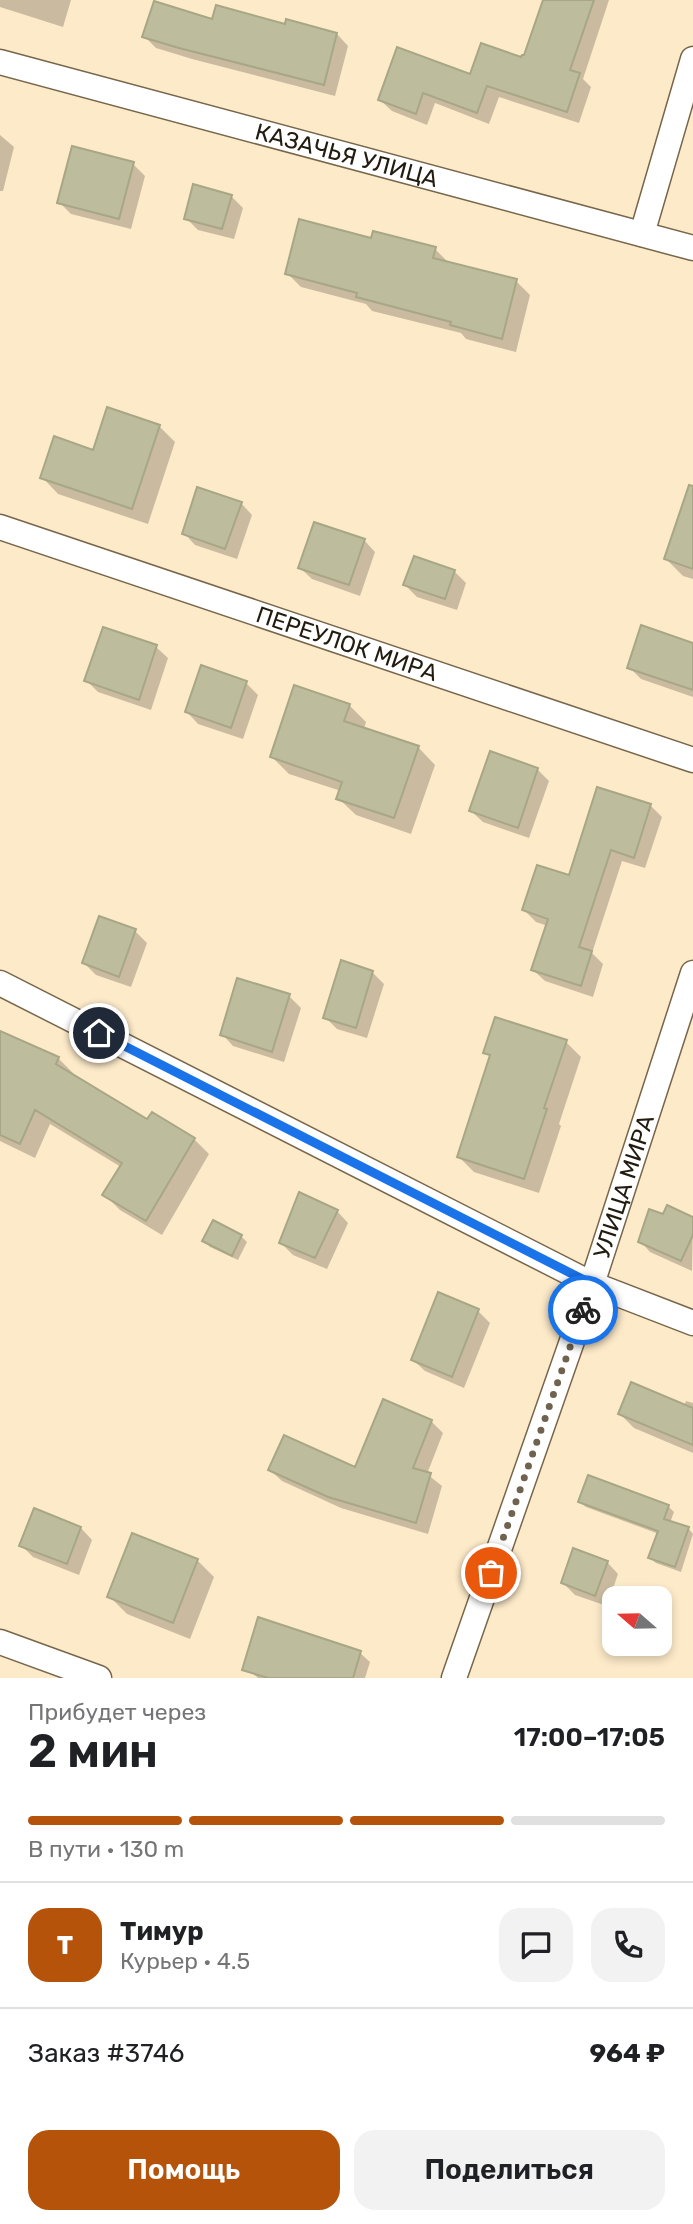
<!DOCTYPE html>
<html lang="ru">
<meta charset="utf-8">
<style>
:root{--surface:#fff;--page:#f2f2f2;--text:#202124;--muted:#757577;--line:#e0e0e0;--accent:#b45309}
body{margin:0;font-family:Rubik,sans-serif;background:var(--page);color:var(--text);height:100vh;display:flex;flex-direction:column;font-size:26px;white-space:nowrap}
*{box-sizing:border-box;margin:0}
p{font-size:23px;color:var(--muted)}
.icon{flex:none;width:38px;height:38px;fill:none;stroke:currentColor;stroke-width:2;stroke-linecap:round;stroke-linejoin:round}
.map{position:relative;height:1678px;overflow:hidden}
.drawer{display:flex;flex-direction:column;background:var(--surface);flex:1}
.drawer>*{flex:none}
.needle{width:46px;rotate:290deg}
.fabs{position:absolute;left:602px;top:1586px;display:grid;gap:14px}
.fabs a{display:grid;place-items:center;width:70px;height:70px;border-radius:14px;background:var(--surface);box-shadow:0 4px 10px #0003;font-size:35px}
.pin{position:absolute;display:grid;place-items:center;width:60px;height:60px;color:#fff;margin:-30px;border:4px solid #fff;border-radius:50%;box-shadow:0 2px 7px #0007}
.courier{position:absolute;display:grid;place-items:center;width:70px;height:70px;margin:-35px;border:5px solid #1a73e8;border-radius:50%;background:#fff;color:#222;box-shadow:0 2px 9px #0007}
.summary em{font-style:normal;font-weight:600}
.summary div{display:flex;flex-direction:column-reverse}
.summary{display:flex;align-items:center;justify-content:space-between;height:119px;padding:0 28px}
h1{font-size:46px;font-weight:600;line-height:52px}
.bar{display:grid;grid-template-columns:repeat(4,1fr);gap:10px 7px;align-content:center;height:84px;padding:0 28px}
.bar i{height:9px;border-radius:5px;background:var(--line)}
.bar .current{background:var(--accent)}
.bar p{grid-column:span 4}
.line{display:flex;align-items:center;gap:18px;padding:0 28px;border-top:2px solid var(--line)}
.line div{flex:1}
.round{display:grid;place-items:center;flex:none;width:74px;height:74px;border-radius:21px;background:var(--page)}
.cta{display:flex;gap:14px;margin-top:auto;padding:14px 28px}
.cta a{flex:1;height:80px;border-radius:21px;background:var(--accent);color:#fff;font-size:28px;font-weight:600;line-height:80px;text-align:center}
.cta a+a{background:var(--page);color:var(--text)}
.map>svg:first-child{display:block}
.shadow{fill:#0003}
.building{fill:#bdbd9e;stroke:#a7a785;stroke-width:2}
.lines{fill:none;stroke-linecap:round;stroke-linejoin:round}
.street-casing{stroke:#77664a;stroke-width:27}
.street{stroke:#fff;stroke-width:24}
.done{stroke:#6f6350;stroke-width:7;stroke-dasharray:0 12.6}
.route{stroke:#1a73e8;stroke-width:9}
.labels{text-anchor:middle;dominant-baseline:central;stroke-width:5;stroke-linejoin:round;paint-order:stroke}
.street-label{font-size:23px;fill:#221b0f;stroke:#fdeac9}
</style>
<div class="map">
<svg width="693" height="1678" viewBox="0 0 693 1678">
<rect width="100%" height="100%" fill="#fdeac9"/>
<!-- shadow -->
<path class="shadow" d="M0,0H71L63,27L0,7Z
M544,0H609L583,79L591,87L579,123L499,97L489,124L435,103L427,125L392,111L380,100L471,76L525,58Z
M213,22L286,26L337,34L348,46L335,96L192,59L156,48L144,36Z
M0,135L14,147L3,191H0Z
M133,164L145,176L131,229L71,214L59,202Z
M231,196L243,208L234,239L198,230L186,218Z
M372,240L435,249L450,264L516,281L530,295L516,352L466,339L461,333L372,311L366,304L301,287L287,273Z
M159,426L175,442L148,524L58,494L42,477Z
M241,503L252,515L237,559L195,545L184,533Z
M693,507V579L683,576L666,559Z
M364,540L375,552L360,596L312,579L300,568Z
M454,571L466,583L457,610L417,597L405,585Z
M693,645V697L641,679L629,667Z
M156,647L168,658L151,710L98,692L86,680Z
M202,668L246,683L258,695L243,739L198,724L187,712Z
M349,705L366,722L364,729L418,747L435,765L411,834L356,815L338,798L341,791L289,774L272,757Z
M537,769L549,781L529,838L483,822L471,811Z
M650,805L662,817L645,868L622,861L592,953L603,964L593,997L545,981L533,970L548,926L536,922L524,910L570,877Z
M135,931L147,943L131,987L96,975L84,963Z
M372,972L384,984L367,1038L337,1029L325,1017Z
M289,996L301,1008L284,1062L233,1046L222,1034Z
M0,1032L58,1058L73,1073L72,1076L148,1122L152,1114L194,1139L209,1154L162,1235L120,1210L105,1195L121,1167L50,1124L35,1158L0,1141Z
M566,1042L581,1057L559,1124L561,1126L539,1193L474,1172L459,1157L491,1058L485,1052Z
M337,1211L348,1223L327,1269L293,1255L281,1243Z
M664,1216L693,1219L692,1271L650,1252L640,1241Z
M241,1236L247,1242L238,1260L210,1247L204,1241Z
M478,1311L490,1323L464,1388L425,1371L413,1360Z
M686,1401L693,1403V1453L634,1428L620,1414L684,1406Z
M431,1421L443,1433L427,1474L442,1486L428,1534L341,1508L282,1481L270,1470H356Z
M580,1502L668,1506L674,1512L670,1523L688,1528L693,1534L681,1572L656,1563L650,1558L659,1534L586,1507Z
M81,1528L92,1540L79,1575L33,1557L21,1545Z
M197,1560L214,1577L190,1639L127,1614L109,1596Z
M607,1562L618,1574L607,1606L575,1595L563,1583Z
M360,1653L370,1662L365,1678H258L245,1667Z"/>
<!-- building -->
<path class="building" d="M543,0H594L570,70L580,73L567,112L487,86L477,113L423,93L416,114L378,100L397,47L470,74L481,43L521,57L522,55H524Z
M154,1L212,19L216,5L285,24L286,19L337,33L324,85L179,48L142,37Z
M72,146L134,162L119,219L57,203Z
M193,184L232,195L222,229L184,219Z
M299,219L371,238L373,231L436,247L433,258L517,279L502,339L450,325L451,322L356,297L357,293L285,274Z
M107,407L160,425L132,509L40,478L54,436L93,450Z
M689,485L693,486V569L664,559Z
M197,487L242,502L225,549L182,534Z
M314,522L365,539L349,585L298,568Z
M414,556L455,570L445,599L403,585Z
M641,625L693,643V690L627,668Z
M103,627L157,645L139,700L84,681Z
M201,665L247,681L231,728L185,712Z
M294,685L350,704L344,721L419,746L394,818L336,799L342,782L270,757Z
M490,751L538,768L518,828L469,811Z
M597,787L651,804L634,858L611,850L579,947L592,951L581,986L531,970L548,919L522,910L537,865L569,875Z
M99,916L136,929L119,977L82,963Z
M341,960L373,971L356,1028L323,1018Z
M237,978L290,994L272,1052L220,1035Z
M495,1017L567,1040L544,1108L547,1109L524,1179L457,1157L490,1055L483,1053Z
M0,1031L59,1057L56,1064L147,1119L152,1112L195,1138L146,1221L102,1195L122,1163L35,1110L20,1144L0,1135Z
M299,1192L338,1210L315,1258L279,1243Z
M667,1205L693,1217V1235L681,1261L638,1242L649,1209L663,1214Z
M213,1220L242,1235L232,1256L202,1241Z
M438,1292L479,1309L452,1377L411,1360Z
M631,1382L693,1408V1445L618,1414Z
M383,1399L432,1420L413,1468L431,1473L416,1523L328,1497L268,1470L284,1435L355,1467Z
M588,1475L669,1505L664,1519L689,1527L675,1567L648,1558L658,1531L578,1502Z
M34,1508L81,1527L67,1564L19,1546Z
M132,1533L198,1559L173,1623L107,1597Z
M573,1548L608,1561L595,1596L561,1583Z
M258,1617L361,1651L353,1678H268L242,1670Z"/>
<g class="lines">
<defs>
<g id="street">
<path id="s1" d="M0,62L693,248"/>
<path d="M642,234L693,59"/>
<path id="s2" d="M0,527L693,760"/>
<path d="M0,983L592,1284L693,1323"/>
<path d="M0,1642L99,1678"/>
<path id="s3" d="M454,1678L592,1284L693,973"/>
</g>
</defs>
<!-- street casing -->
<use href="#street" class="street-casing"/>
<!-- street -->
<use href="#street" class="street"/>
</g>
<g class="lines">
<!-- done -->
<path class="done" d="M491,1573L583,1310"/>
<!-- route -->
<path class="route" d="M99,1033L592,1284L583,1310"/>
</g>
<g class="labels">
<!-- street labels -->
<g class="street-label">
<text stroke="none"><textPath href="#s1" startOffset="359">КАЗАЧЬЯ УЛИЦА</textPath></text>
<text stroke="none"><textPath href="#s2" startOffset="366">ПЕРЕУЛОК МИРА</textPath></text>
<text stroke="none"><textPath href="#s3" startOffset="520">УЛИЦА МИРА</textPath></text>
</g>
</g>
</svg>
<div class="fabs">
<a><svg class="needle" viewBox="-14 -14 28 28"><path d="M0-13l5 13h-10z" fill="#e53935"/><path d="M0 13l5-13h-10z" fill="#757577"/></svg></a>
</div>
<div class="pin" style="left:491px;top:1573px;background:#ea580c"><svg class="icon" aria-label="bag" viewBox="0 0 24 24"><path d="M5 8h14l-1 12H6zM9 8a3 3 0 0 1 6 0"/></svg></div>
<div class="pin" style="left:99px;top:1033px;background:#1f2937"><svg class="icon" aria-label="home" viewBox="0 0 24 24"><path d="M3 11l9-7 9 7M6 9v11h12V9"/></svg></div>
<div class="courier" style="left:583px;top:1310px"><svg class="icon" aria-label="bike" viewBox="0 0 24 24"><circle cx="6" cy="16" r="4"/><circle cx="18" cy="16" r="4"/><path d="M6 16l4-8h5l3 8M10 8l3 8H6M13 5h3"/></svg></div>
</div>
<section class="drawer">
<div class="summary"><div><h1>2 мин</h1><p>Прибудет через</p></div><em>17:00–17:05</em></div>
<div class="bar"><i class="current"></i><i class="current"></i><i class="current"></i><i></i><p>В пути · 130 m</p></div>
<div class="line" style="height:126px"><b class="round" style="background:var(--accent);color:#fff">Т</b><div><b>Тимур</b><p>Курьер · 4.5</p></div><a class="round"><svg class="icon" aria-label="chat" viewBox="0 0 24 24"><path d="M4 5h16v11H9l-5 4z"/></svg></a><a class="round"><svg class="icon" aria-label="phone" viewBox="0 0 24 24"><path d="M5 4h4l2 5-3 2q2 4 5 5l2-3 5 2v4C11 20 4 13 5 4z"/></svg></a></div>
<div class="line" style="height:91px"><div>Заказ #3746</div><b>964 ₽</b></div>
<div class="cta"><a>Помощь</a><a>Поделиться</a></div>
</section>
